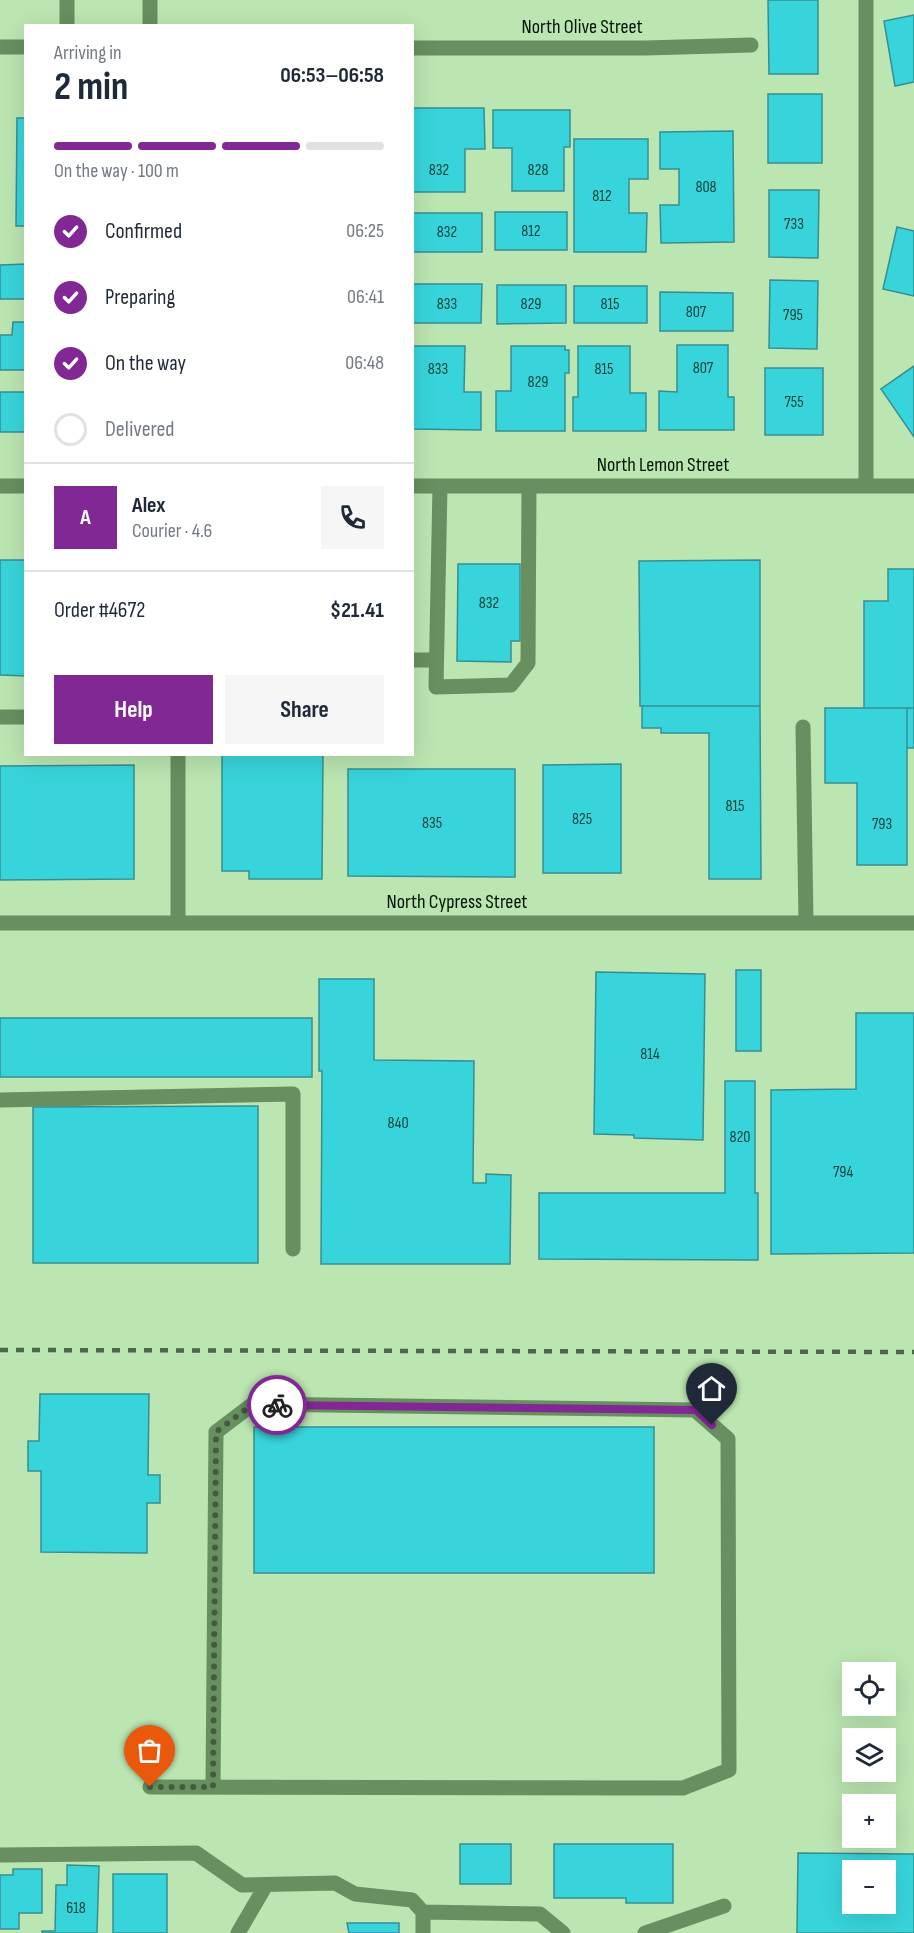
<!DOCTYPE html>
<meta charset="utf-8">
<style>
:root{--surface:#fff;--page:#f6f6f7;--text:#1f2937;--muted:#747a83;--line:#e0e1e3;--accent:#822895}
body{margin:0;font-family:"Sofia Sans Condensed",sans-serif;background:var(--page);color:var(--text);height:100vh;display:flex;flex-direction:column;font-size:22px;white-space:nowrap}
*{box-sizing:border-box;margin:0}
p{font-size:20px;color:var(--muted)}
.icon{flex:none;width:33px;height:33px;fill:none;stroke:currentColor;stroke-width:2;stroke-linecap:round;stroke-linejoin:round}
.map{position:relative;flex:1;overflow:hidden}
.sheet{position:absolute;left:24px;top:24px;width:390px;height:732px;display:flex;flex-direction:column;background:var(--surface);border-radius:0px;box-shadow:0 6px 24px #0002}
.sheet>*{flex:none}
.buttons{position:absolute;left:842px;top:1662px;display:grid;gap:12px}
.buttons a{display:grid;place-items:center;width:54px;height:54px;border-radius:0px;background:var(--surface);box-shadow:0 6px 24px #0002;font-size:30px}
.pin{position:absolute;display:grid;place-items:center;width:51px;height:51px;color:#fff;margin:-62px -26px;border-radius:50% 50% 50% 0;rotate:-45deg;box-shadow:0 0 6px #0007}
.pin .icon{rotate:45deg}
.courier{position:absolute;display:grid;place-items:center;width:60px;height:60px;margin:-30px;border:4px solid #822895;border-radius:50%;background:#fff;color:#222;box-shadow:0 2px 8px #0007}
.head em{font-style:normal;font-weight:700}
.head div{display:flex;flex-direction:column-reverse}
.head{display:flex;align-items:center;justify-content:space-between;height:102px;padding:0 30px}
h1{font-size:39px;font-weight:700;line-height:45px}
.bar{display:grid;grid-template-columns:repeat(4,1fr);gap:9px 6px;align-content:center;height:72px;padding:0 30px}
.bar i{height:8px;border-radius:4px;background:var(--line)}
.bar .current{background:var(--accent)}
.bar p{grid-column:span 4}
.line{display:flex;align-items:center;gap:15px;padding:0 30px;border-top:2px solid var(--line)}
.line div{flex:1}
.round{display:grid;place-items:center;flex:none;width:63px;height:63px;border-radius:0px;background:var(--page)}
ol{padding:0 30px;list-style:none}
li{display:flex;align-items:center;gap:18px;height:66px}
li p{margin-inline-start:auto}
li .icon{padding:6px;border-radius:50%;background:var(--accent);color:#fff;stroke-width:4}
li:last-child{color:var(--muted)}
li i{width:33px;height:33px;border:3px solid var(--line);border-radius:50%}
.action{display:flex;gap:12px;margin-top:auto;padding:12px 30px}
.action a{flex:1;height:69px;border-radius:0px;background:var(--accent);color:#fff;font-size:24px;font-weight:700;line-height:69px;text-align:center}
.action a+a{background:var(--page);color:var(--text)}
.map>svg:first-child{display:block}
.building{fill:#38d4db;stroke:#368e93;stroke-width:1.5;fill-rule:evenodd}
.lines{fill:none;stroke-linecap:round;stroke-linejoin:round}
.minor{stroke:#688f5f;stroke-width:15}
.rail{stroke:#4e6649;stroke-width:4.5;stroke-dasharray:8 8;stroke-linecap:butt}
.done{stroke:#445b3f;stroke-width:6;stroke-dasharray:0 10.8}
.route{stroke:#822895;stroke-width:8}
.labels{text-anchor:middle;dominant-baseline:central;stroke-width:5;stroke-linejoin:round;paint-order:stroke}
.number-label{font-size:16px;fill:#114238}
.street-label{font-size:20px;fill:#041102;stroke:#bbe5b1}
</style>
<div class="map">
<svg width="914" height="1933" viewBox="0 0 914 1933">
<rect width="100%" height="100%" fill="#bbe5b1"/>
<!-- building -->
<path class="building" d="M768,0H818V74H769Z
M914,15V82L895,86L884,21Z
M768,94H822V163H768Z
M412,108H484L485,149H465V192H413Z
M493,110H570V147H564V191H512V148H493Z
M17,118H26V226H16Z
M733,131L734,242L661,243L660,205H679V169H660V132Z
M574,139H648V179H629V213H647L646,252H574Z
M769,190H819L818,258L769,257Z
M495,212H567V250H495Z
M412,213H482V252H412Z
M897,227L914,231V296L883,289Z
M26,264V299H0V265Z
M770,280L818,281L817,349L769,348Z
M412,284H482L481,323H412Z
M497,285H566V323L497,324Z
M574,286H647V323H574Z
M660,292L733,293V331H660Z
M13,322H26V370H0V335H12Z
M677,345H728V397H734V430H659V391L677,392Z
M412,346H465L464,392H481V430L412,429Z
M511,346H565V350H569V373H565V431H496V391H511Z
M578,346H630V393H646V431H573V397H578Z
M914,366V437L881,389Z
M765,368H823V435H765Z
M0,392H26V432H0Z
M0,560H26V676L0,675Z
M760,560V706H640L639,561Z
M458,564H520V641H511V662L457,661Z
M888,569H914V708H864V601H888Z
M642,706H760L761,879H709V733H661V728H642Z
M825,708H907V865H857V783H825Z
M907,708H914V748H907Z
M222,754H323L322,879H249V871H222Z
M621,764V873H543V765Z
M134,765V879L0,880V766Z
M348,769H515V877L348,876Z
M736,970H761V1051H736Z
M596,972L705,974L703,1140L634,1138V1135L594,1134Z
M319,979H374V1060L474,1061L473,1183H486V1174L511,1175L510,1264H321L322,1071H319Z
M856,1013H914V1253L771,1254V1090L856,1089Z
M0,1018H312V1077H0Z
M725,1081H755V1193H758V1260L539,1259V1193H725Z
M258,1106V1263H33V1107Z
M40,1394H149L148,1475H160V1503H147V1553L41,1552V1471H28V1441H39Z
M254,1427H654V1573H254Z
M460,1844H511V1884H460Z
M554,1844H673V1903H626V1898H554Z
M798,1853L914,1854V1933H797ZM852,1870H885V1904H852Z
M67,1865L99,1866L97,1933H42V1931H55L56,1885H67Z
M13,1869H42V1913H19V1929H0V1875H13Z
M113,1874H167V1933H113Z
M347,1923H399V1933H349Z"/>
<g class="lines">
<!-- minor -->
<path class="minor" d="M150,0V26
M866,0V486
M67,26V0
M0,47H26
M412,48H646L751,45
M0,486H26
M412,486H914
M440,486L436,687L511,685L528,663L529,486
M412,660H436
M0,717H26
M803,727L806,923
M178,754V923
M0,923H914
M0,1100L293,1094V1249
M150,1787L683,1788L729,1770L728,1439L695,1410L253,1404L216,1432L213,1787
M0,1855L196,1853L242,1885L335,1883L355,1894L412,1900L423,1912V1933
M423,1912L540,1914L563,1933
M238,1933L266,1885
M645,1933L724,1906"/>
<!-- rail -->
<path class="rail" d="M0,1350L914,1352"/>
</g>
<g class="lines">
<!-- done -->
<path class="done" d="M150,1787H213L216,1432L253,1404L277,1405"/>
<!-- route -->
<path class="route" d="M277,1405L696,1410L712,1425"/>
</g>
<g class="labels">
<!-- number labels -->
<g class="number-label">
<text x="439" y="170">832</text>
<text x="538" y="170">828</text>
<text x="706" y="187">808</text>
<text x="602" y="196">812</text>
<text x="794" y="224">733</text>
<text x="531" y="231">812</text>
<text x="447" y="232">832</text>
<text x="447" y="304">833</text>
<text x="531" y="304">829</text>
<text x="610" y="304">815</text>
<text x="696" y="312">807</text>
<text x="793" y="315">795</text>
<text x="703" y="368">807</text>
<text x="438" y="369">833</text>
<text x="604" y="369">815</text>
<text x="538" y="382">829</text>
<text x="794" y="402">755</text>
<text x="489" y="603">832</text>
<text x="735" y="806">815</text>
<text x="582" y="819">825</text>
<text x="432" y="823">835</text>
<text x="882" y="824">793</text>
<text x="650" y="1054">814</text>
<text x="398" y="1123">840</text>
<text x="740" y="1137">820</text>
<text x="843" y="1172">794</text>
<text x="76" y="1908">618</text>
</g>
<!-- street labels -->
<g class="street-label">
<text x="582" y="27">North Olive Street</text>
<text x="663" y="465">North Lemon Street</text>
<text x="457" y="902">North Cypress Street</text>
</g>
</g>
</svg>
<div class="buttons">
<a><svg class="icon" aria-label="locate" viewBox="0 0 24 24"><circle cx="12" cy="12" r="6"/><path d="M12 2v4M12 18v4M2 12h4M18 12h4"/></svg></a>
<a><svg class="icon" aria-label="layers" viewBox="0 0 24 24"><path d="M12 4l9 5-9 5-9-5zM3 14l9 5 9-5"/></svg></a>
<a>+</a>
<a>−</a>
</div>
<div class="pin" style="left:150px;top:1787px;background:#ea580c"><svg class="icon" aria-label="bag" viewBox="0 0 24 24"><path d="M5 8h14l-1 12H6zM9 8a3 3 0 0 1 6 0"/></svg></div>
<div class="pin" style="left:712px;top:1425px;background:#1f2937"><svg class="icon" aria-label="home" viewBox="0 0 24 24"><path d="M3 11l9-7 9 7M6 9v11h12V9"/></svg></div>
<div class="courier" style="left:277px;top:1405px"><svg class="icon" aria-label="bike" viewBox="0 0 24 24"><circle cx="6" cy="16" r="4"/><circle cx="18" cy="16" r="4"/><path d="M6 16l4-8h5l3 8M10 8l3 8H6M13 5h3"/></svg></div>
<section class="sheet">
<div class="head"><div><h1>2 min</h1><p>Arriving in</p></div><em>06:53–06:58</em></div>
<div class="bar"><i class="current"></i><i class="current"></i><i class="current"></i><i></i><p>On the way · 100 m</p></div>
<ol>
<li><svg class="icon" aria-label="check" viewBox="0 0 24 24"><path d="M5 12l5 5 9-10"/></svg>Confirmed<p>06:25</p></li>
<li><svg class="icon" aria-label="check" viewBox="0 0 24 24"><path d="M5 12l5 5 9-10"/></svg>Preparing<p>06:41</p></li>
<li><svg class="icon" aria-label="check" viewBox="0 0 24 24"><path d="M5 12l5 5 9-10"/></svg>On the way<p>06:48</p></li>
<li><i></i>Delivered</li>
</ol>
<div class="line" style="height:108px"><b class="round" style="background:var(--accent);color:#fff">A</b><div><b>Alex</b><p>Courier · 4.6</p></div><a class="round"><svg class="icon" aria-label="phone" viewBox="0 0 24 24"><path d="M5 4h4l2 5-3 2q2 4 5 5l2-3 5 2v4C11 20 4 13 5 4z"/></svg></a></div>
<div class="line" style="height:78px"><div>Order #4672</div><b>$21.41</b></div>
<div class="action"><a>Help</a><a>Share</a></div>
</section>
</div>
